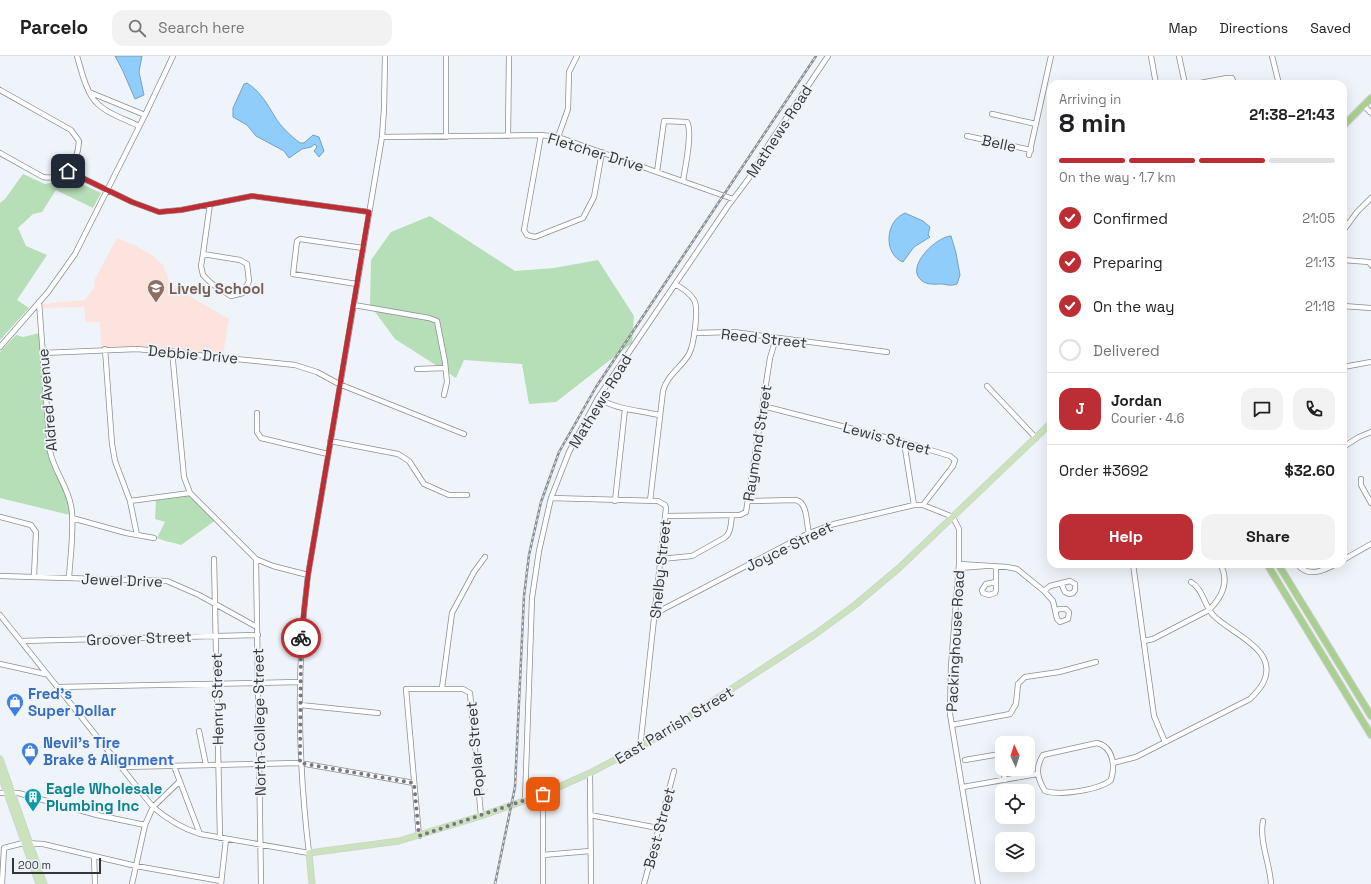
<!DOCTYPE html>
<meta charset="utf-8">
<style>
:root{--surface:#fff;--page:#f2f2f2;--text:#202124;--muted:#757577;--line:#e0e0e0;--accent:#bd2d34}
body{margin:0;font-family:"Space Grotesk",sans-serif;background:var(--page);color:var(--text);height:100vh;display:flex;flex-direction:column;font-size:15px;white-space:nowrap}
*{box-sizing:border-box;margin:0}
p{font-size:13px;color:var(--muted)}
.icon{flex:none;width:22px;height:22px;fill:none;stroke:currentColor;stroke-width:2;stroke-linecap:round;stroke-linejoin:round}
.map{position:relative;flex:1;overflow:hidden}
.drawer{position:absolute;left:1047px;top:24px;width:300px;height:488px;display:flex;flex-direction:column;background:var(--surface);border-radius:12px;box-shadow:0 4px 16px #0002}
.drawer>*{flex:none}
.needle{width:26px;rotate:356deg}
.controls{position:absolute;left:995px;top:680px;display:grid;gap:8px}
.controls a{display:grid;place-items:center;width:40px;height:40px;border-radius:8px;background:var(--surface);box-shadow:0 4px 16px #0002;font-size:20px}
.scale{position:absolute;left:12px;bottom:10px;width:89px;box-sizing:border-box;padding-left:4px;border:2px solid #353639;border-top:0;font-size:11px;line-height:14px;white-space:nowrap;color:#353639;-webkit-text-stroke:3px #eff4fa;paint-order:stroke}
.pin{position:absolute;display:grid;place-items:center;width:34px;height:34px;color:#fff;margin:-17px;border-radius:8px;box-shadow:0 2px 6px #0006}
.courier{position:absolute;display:grid;place-items:center;width:40px;height:40px;margin:-20px;border:3px solid #bd2d34;border-radius:50%;background:#fff;color:#222;box-shadow:0 1px 5px #0007}
.overview em{font-style:normal;font-weight:800}
.overview div{display:flex;flex-direction:column-reverse}
.overview{display:flex;align-items:center;justify-content:space-between;height:68px;padding:0 12px}
h1{font-size:26px;font-weight:800;line-height:30px}
.bar{display:grid;grid-template-columns:repeat(4,1fr);gap:6px 4px;align-content:center;height:48px;padding:0 12px}
.bar i{height:5px;border-radius:3px;background:var(--line)}
.bar .selected{background:var(--accent)}
.bar p{grid-column:span 4}
.line{display:flex;align-items:center;gap:10px;padding:0 12px;border-top:1px solid var(--line)}
.line div{flex:1}
.round{display:grid;place-items:center;flex:none;width:42px;height:42px;border-radius:12px;background:var(--page)}
ol{padding:0 12px;list-style:none}
li{display:flex;align-items:center;gap:12px;height:44px}
li p{margin-inline-start:auto}
li .icon{padding:4px;border-radius:50%;background:var(--accent);color:#fff;stroke-width:4}
li:last-child{color:var(--muted)}
li i{width:22px;height:22px;border:2px solid var(--line);border-radius:50%}
.action{display:flex;gap:8px;margin-top:auto;padding:8px 12px}
.action a{flex:1;height:46px;border-radius:12px;background:var(--accent);color:#fff;font-size:16px;font-weight:800;line-height:46px;text-align:center}
.action a+a{background:var(--page);color:var(--text)}
header{display:flex;align-items:center;gap:24px;box-sizing:border-box;height:56px;padding:0 20px;background:var(--surface);border-bottom:1px solid var(--line)}
header strong{font-size:19px}
nav{display:flex;gap:22px;margin-inline-start:auto;font-size:14px}
.search{width:280px;height:36px;background:var(--page);display:flex;align-items:center;gap:10px;box-sizing:border-box;padding:0 14px;border-radius:12px;color:var(--muted);font-size:15px}
.map>svg:first-child{display:block}
.industrial{fill:#fde3dd}
.green{fill:#b6deb7}
.water{fill:#91cdfb;stroke:#75a0c1}
.lines{fill:none;stroke-linecap:round;stroke-linejoin:round}
.minor-casing{stroke:#8a8e94;stroke-width:6}
.major-casing{stroke:#cfcfcf;stroke-width:7}
.highway-casing{stroke:#cfcfcf;stroke-width:8}
.minor{stroke:#fff;stroke-width:4.5}
.major{stroke:#cbe3bc;stroke-width:5.5}
.highway{stroke:#a9d090;stroke-width:6}
.rail-casing{stroke:#8a8d91;stroke-width:2.5}
.rail{stroke:#eff4fa;stroke-width:1;stroke-dasharray:3;stroke-linecap:butt}
.done{stroke:#76787d;stroke-width:4;stroke-dasharray:0 7.2}
.route{stroke:#bd2d34;stroke-width:5}
.labels{text-anchor:middle;dominant-baseline:central;stroke-width:3.5;stroke-linejoin:round;paint-order:stroke}
.street-label{font-size:15px;fill:#353639;stroke:#eff4fa}
.education-label{font-size:15px;font-weight:bold;fill:#785e54;stroke:#eff4fa;text-anchor:start}
.shop-label{font-size:15px;font-weight:bold;fill:#366cbe;stroke:#eff4fa;text-anchor:start}
.culture-label{font-size:15px;font-weight:bold;fill:#0d838f;stroke:#eff4fa;text-anchor:start}
</style>
<header>
<strong>Parcelo</strong>
<div class="search"><svg class="icon" aria-label="search" viewBox="0 0 24 24"><circle cx="10" cy="10" r="6"/><path d="M15 15l6 6"/></svg>Search here</div>
<nav><a>Map</a><a>Directions</a><a>Saved</a></nav>
</header>
<div class="map">
<svg width="1371" height="828" viewBox="0 0 1371 828">
<rect width="100%" height="100%" fill="#eff4fa"/>
<!-- industrial -->
<path class="industrial" d="M117,182L136,190L155,201L163,209L171,229L229,263L223,299L147,292L101,294L100,266H86L84,251L43,252L42,248L85,244L94,232L95,223Z"/>
<!-- green -->
<path class="green" d="M23,118L45,128L71,123L101,137L93,152L56,134L42,156L33,158L18,172L26,190L47,199L17,244L29,252L0,284V147L5,143Z
M430,160L515,215L554,212L598,204L634,260L632,287L556,346L529,348L522,308L464,304L456,322L395,283L370,249L371,204L391,176Z
M40,277L49,399L71,450L70,459L0,442V296L16,279L23,281Z
M189,438L216,464L181,489C173,486 165,486 157,482L165,466L155,463L156,443Z"/>
<!-- water -->
<path class="water" d="M115,0H142L139,16L144,39L135,43L122,13Z
M247,27C260,35 268,49 275,61C281,71 291,80 300,87H304L313,79L319,81L324,95L319,101L314,95L317,91L315,88L311,91L302,93L289,102L284,95L256,80L247,69L233,61V52L244,28Z
M905,157L923,165L930,171L928,179L930,181L914,191L903,206C883,198 885,165 905,157Z
M951,180L956,197L960,219L957,228C951,230 948,229 942,228C936,228 929,229 924,226C902,214 935,181 951,180Z"/>
<g class="lines">
<defs>
<path id="minor" d="M77,0C81,13 84,29 92,41C101,56 125,63 139,70
M446,0V81
M1151,0L1156,28
M1179,0L1185,28
M1272,0L1279,28
M1195,28L1227,22H1232L1234,28
M0,34L71,74L79,85C78,106 66,125 43,121L0,97
M89,36L145,59
M1364,50L1371,57
M992,58L1036,68
M541,79L524,174L527,179L535,181L583,162L594,141L602,96
M508,80L509,0
M967,80L1031,94
M382,81L541,79L558,81L733,143
M558,81L568,53L569,16L577,0
M1029,99L1051,0
M68,115L132,146L159,156L181,154L252,140L369,156
M657,116L664,65L687,66C693,76 685,112 683,125
M1343,175L1357,156L1371,142
M203,198L240,204L247,208L249,225L243,237L231,240L212,228L203,219L201,210Z
M203,198L210,148
M1343,204L1369,206L1371,209
M357,228L293,218L297,185L300,183L363,192
M39,246L50,395C54,415 68,431 71,450C75,468 70,503 69,522
M354,249L429,262L437,265L445,306L447,326L444,339
M1343,250L1371,252
M694,277L734,276L887,296
M0,291L48,236L75,198L145,59L173,0
M105,293L112,388L115,405L130,445L137,479
M172,295L184,421L190,437L256,503L273,510L308,519
M43,297L137,293L295,309L317,316L339,328L464,378
M1343,311L1371,306
M417,313L445,312
M987,330L1036,382
M598,342C617,354 638,354 659,359
M763,350L904,386L950,400L955,404L953,410L923,449
M257,357V376L261,382L328,398
M330,385L398,398L409,405L424,428L449,439H467
M904,386L914,449
M1343,391L1359,381L1371,376
M1361,423V429L1371,447
M551,442L658,445L665,449L666,452L640,692
M130,445L190,437
M615,445L625,353
M650,445L663,335C667,319 682,311 689,298C694,289 699,252 694,244C690,237 682,232 675,228
M748,445L796,444C808,447 806,467 809,477
M666,460L740,459L746,456L770,302L776,282
M0,461L31,469L36,476L34,520
M72,462L126,477L154,482
M214,503L220,782
M256,503L261,828
M661,503L692,500L724,482C731,478 731,467 732,459
M1343,504L1371,488
M959,508L1007,511L1017,513L1044,535L1053,545L1055,554
M1133,508L1154,660L1165,686
M1297,508C1308,522 1323,515 1336,508
M996,511V534L995,537L989,539L983,537L982,534L986,528L996,526
M959,512L985,510
M0,520L167,525L199,539L257,571
M1044,535L1050,530L1070,525L1075,528V534L1073,537L1069,538L1065,536L1061,527
M1061,553H1066L1069,556L1068,563L1060,566L1057,563L1055,554Z
M656,557L809,477L834,468L914,449H923L953,461L959,473V508L951,611L950,658L978,828
M0,559L153,751C168,764 181,772 200,778L309,797C298,705 296,611 308,519L382,81L384,53L385,0
M21,585L258,579
M1144,585L1153,583L1209,554C1222,541 1230,525 1220,508
M0,608L45,618
M58,631L300,626
M442,632L452,557L474,516L485,501
M300,649L378,657
M952,669L1010,658L1016,648L1018,628L1025,621L1059,616L1096,606
M199,675L206,709
M1097,687C1114,691 1115,711 1111,724C1099,734 1060,740 1045,735C1037,722 1035,712 1043,699Z
M999,688L1002,708
M965,704L1000,698
M1113,707L1136,701L1250,643C1254,639 1259,634 1262,629C1282,594 1231,578 1213,559C1204,549 1203,533 1191,526
M174,710L200,778
M121,711L300,707L414,727
M1003,713L1005,724
M590,717L591,828
M963,731L1037,718
M0,737H18L97,759L145,769
M543,738V828
M525,744L532,542L539,495L551,442L569,396L598,342L728,150L749,122L769,88L828,0
M590,759L658,772
M1263,765C1259,785 1270,808 1271,828
M419,780L406,633H463L470,637L481,760
M543,799L590,795
M94,801L95,828
M2,828L4,792L23,787L43,788L136,810L221,825
M132,828L145,769L153,751L180,725
M221,828L226,783
M644,828L674,715"/>
<path id="major" d="M0,703L44,828
M0,717L39,828
M312,828L309,797L399,785L481,760L543,738L590,717L658,681L814,579L855,549L899,512L1051,367"/>
<path id="highway" d="M1343,70L1371,42
M1267,508L1371,679
M1278,508L1371,660"/>
</defs>
<!-- minor casing -->
<use href="#minor" class="minor-casing"/>
<!-- major casing -->
<use href="#major" class="major-casing"/>
<!-- highway casing -->
<use href="#highway" class="highway-casing"/>
<!-- minor -->
<use href="#minor" class="minor"/>
<!-- major -->
<use href="#major" class="major"/>
<!-- highway -->
<use href="#highway" class="highway"/>
<defs>
<path id="rail" d="M495,828L515,731L524,540L529,499L541,446L559,396L596,331L816,0"/>
</defs>
<!-- rail casing -->
<use href="#rail" class="rail-casing"/>
<!-- rail -->
<use href="#rail" class="rail"/>
</g>
<g class="lines">
<!-- done -->
<path class="done" d="M301,582L300,707L414,727L419,780L543,738"/>
<!-- route -->
<path class="route" d="M68,115L132,146L159,156L181,154L252,140L369,156L308,519L301,582"/>
</g>
<!-- icons -->
<defs>
<symbol id="school-pin" viewBox="-11 -11 22 30"><path d="M0 17L-7.5 6A9.5 9.5 0 1 1 7.5 6Z" fill="#8d6e63" stroke="#eff4fa"/><path d="M0-5L7-2L0 1L-7-2ZM-4 1L0 2.5L4 1V4Q0 6-4 4Z" fill="#fff"/></symbol>
<symbol id="shop-pin" viewBox="-11 -11 22 30"><path d="M0 17L-7.5 6A9.5 9.5 0 1 1 7.5 6Z" fill="#3f7fe0" stroke="#eff4fa"/><path d="M-5-2.5h2.3a2.7 3.5 0 0 1 5.4 0H5L5.5 6h-11ZM-1.5-2.5h3a1.5 2.3 0 0 0-3 0Z" fill="#fff"/></symbol>
<symbol id="building-pin" viewBox="-11 -11 22 30"><path d="M0 17L-7.5 6A9.5 9.5 0 1 1 7.5 6Z" fill="#0f9aa8" stroke="#eff4fa"/><path d="M-4-6H4V6H1V3H-1V6H-4ZM-2.5-4.3h1.7v1.8h-1.7ZM.8-4.3h1.7v1.8H.8ZM-2.5-1h1.7V.8h-1.7ZM.8-1h1.7V.8H.8Z" fill="#fff"/></symbol>
</defs>
<g fill-rule="evenodd">
<use href="#school-pin" x="146" y="222" width="20" height="27"/>
<use href="#shop-pin" x="5" y="636" width="20" height="27"/>
<use href="#shop-pin" x="20" y="685" width="20" height="27"/>
<use href="#building-pin" x="23" y="731" width="20" height="27"/>
</g>
<g class="labels">
<!-- street labels -->
<g class="street-label">
<text transform="translate(779 75) rotate(-57)">Mathews Road</text>
<text transform="translate(999 87) rotate(12)">Belle</text>
<text transform="translate(596 96) rotate(17)">Fletcher Drive</text>
<text transform="translate(764 282) rotate(6)">Reed Street</text>
<text transform="translate(193 298) rotate(5)">Debbie Drive</text>
<text transform="translate(47 344) rotate(-95)">Aldred Avenue</text>
<text transform="translate(600 345) rotate(-59)">Mathews Road</text>
<text transform="translate(887 382) rotate(15)">Lewis Street</text>
<text transform="translate(757 387) rotate(-81)">Raymond Street</text>
<text transform="translate(789 490) rotate(-26)">Joyce Street</text>
<text transform="translate(660 513) rotate(-84)">Shelby Street</text>
<text transform="translate(122 524) rotate(2)">Jewel Drive</text>
<text transform="translate(139 582) rotate(-2)">Groover Street</text>
<text transform="translate(955 585) rotate(-87)">Packinghouse Road</text>
<text transform="translate(217 643) rotate(-91)">Henry Street</text>
<text transform="translate(259 666) rotate(-91)">North College Street</text>
<text transform="translate(674 669) rotate(-31)">East Parrish Street</text>
<text transform="translate(475 693) rotate(-95)">Poplar Street</text>
<text transform="translate(659 772) rotate(-75)">Best Street</text>
</g>
<!-- education labels -->
<g class="education-label">
<text x="169" y="232">Lively School</text>
</g>
<!-- shop labels -->
<g class="shop-label">
<text x="28" y="637">Fred's<tspan x="28" dy="17">Super Dollar</tspan></text>
<text x="43" y="686">Nevil's Tire<tspan x="43" dy="17">Brake &amp; Alignment</tspan></text>
</g>
<!-- culture labels -->
<g class="culture-label">
<text x="46" y="732">Eagle Wholesale<tspan x="46" dy="17">Plumbing Inc</tspan></text>
</g>
</g>
</svg>
<div class="controls">
<a><svg class="needle" viewBox="-14 -14 28 28"><path d="M0-13l5 13h-10z" fill="#e53935"/><path d="M0 13l5-13h-10z" fill="#757577"/></svg></a>
<a><svg class="icon" aria-label="locate" viewBox="0 0 24 24"><circle cx="12" cy="12" r="6"/><path d="M12 2v4M12 18v4M2 12h4M18 12h4"/></svg></a>
<a><svg class="icon" aria-label="layers" viewBox="0 0 24 24"><path d="M12 4l9 5-9 5-9-5zM3 14l9 5 9-5"/></svg></a>
</div>
<div class="scale">200 m</div>
<div class="pin" style="left:543px;top:738px;background:#ea580c"><svg class="icon" aria-label="bag" viewBox="0 0 24 24"><path d="M5 8h14l-1 12H6zM9 8a3 3 0 0 1 6 0"/></svg></div>
<div class="pin" style="left:68px;top:115px;background:#1f2937"><svg class="icon" aria-label="home" viewBox="0 0 24 24"><path d="M3 11l9-7 9 7M6 9v11h12V9"/></svg></div>
<div class="courier" style="left:301px;top:582px"><svg class="icon" aria-label="bike" viewBox="0 0 24 24"><circle cx="6" cy="16" r="4"/><circle cx="18" cy="16" r="4"/><path d="M6 16l4-8h5l3 8M10 8l3 8H6M13 5h3"/></svg></div>
<section class="drawer">
<div class="overview"><div><h1>8 min</h1><p>Arriving in</p></div><em>21:38–21:43</em></div>
<div class="bar"><i class="selected"></i><i class="selected"></i><i class="selected"></i><i></i><p>On the way · 1.7 km</p></div>
<ol>
<li><svg class="icon" aria-label="check" viewBox="0 0 24 24"><path d="M5 12l5 5 9-10"/></svg>Confirmed<p>21:05</p></li>
<li><svg class="icon" aria-label="check" viewBox="0 0 24 24"><path d="M5 12l5 5 9-10"/></svg>Preparing<p>21:13</p></li>
<li><svg class="icon" aria-label="check" viewBox="0 0 24 24"><path d="M5 12l5 5 9-10"/></svg>On the way<p>21:18</p></li>
<li><i></i>Delivered</li>
</ol>
<div class="line" style="height:72px"><b class="round" style="background:var(--accent);color:#fff">J</b><div><b>Jordan</b><p>Courier · 4.6</p></div><a class="round"><svg class="icon" aria-label="chat" viewBox="0 0 24 24"><path d="M4 5h16v11H9l-5 4z"/></svg></a><a class="round"><svg class="icon" aria-label="phone" viewBox="0 0 24 24"><path d="M5 4h4l2 5-3 2q2 4 5 5l2-3 5 2v4C11 20 4 13 5 4z"/></svg></a></div>
<div class="line" style="height:52px"><div>Order #3692</div><b>$32.60</b></div>
<div class="action"><a>Help</a><a>Share</a></div>
</section>
</div>
